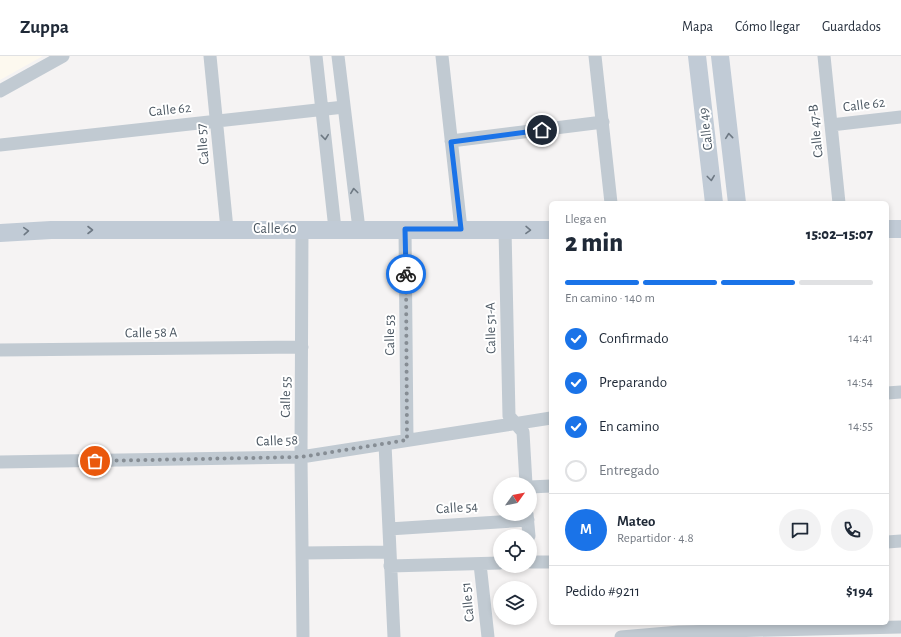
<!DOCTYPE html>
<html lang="es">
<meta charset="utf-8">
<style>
:root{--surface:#fff;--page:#f2f2f3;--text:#1f2937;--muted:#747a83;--line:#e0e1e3;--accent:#1a73e8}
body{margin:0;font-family:"Alegreya Sans",sans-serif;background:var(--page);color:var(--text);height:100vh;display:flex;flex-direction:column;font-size:15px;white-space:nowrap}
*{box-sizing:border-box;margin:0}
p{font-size:13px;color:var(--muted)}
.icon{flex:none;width:22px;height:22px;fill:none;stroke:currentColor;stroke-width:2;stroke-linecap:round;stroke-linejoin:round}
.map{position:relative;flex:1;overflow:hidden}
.drawer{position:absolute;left:549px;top:145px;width:340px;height:424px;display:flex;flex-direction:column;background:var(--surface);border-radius:6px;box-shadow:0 2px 6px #0003}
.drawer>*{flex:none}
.needle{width:26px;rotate:57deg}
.controls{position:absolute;left:493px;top:421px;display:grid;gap:8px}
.controls a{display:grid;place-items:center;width:44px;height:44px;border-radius:50%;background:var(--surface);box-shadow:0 2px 6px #0003;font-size:20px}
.pin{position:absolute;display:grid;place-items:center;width:34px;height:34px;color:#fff;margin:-17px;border:2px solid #fff;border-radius:50%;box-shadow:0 1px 4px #0007}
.courier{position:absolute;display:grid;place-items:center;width:40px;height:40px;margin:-20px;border:3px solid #1a73e8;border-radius:50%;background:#fff;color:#222;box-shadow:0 1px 5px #0007}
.head em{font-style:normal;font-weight:800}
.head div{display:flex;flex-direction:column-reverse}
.head{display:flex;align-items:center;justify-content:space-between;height:68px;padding:0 16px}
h1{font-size:26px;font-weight:800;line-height:30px}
.bar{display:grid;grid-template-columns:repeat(4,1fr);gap:6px 4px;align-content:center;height:48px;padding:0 16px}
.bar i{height:5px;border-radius:3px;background:var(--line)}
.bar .selected{background:var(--accent)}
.bar p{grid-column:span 4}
.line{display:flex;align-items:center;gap:10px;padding:0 16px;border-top:1px solid var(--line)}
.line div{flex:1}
.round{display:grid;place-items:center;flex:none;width:42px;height:42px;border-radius:21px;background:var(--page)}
ol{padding:0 16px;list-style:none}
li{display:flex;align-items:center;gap:12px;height:44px}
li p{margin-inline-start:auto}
li .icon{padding:4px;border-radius:50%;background:var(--accent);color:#fff;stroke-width:4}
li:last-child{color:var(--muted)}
li i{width:22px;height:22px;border:2px solid var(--line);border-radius:50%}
header{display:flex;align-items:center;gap:24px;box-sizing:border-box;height:56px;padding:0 20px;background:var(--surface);border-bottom:1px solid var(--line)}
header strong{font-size:19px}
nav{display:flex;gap:22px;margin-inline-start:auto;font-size:14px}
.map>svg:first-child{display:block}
.commercial{fill:#fdf9ef}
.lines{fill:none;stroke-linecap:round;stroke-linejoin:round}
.street{stroke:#c1cad2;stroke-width:13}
.secondary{stroke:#c1cbd6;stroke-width:18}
.oneway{stroke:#6e7984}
.oneway2{stroke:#6e7983}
.done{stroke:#868d94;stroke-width:4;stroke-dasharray:0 7.2}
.route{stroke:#1a73e8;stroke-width:5}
.labels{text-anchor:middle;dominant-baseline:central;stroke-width:4;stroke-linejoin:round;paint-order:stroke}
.street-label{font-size:14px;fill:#4a5661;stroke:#fff}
</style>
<header>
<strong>Zuppa</strong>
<nav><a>Mapa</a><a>Cómo llegar</a><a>Guardados</a></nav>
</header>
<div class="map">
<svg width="901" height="581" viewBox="0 0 901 581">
<rect width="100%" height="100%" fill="#f5f3f3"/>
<!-- commercial -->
<path class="commercial" d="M0,0H43L0,24Z"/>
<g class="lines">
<!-- street -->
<path class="street" d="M210,0L227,173
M316,0L335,173
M338,0L359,173
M442,0L461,173
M595,0L611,147
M824,0L839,147
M0,35L63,0
M831,69L901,61
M451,85L603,66
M0,89L344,51
M302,173L301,401L303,581
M405,173L407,384
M505,173L509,360L523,376L526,428
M0,294L302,291
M887,337L901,336
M385,388L394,581
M0,406L301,401L551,362
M530,431L551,430
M527,458L529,480
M389,473L528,464
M887,486L901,485
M302,497L390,496
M530,506H551
M480,508L488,581
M390,510L500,507
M621,581L679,576L901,571"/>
<!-- secondary -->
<path class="secondary" d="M697,0L714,147
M720,0L737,147
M887,173H901
M0,177L51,174H551"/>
</g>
<!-- one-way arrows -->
<defs><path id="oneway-chevron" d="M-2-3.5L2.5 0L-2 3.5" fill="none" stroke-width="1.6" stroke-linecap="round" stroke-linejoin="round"/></defs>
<g class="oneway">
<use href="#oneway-chevron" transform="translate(729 80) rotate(-96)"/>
<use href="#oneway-chevron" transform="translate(711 122) rotate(83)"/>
<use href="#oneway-chevron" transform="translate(90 174)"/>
<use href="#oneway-chevron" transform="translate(528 174) rotate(1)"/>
<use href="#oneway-chevron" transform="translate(26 175) rotate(-4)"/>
</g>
<g class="oneway2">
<use href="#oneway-chevron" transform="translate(325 81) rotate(84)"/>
<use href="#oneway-chevron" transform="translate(354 135) rotate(-97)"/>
</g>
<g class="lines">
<!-- done -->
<path class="done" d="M95,405L301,401L407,384L406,218"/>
<!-- route -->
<path class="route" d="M406,218L405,173H461L451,86L542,74"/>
</g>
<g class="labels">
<!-- street labels -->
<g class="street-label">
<text transform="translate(864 49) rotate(-7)">Calle 62</text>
<text transform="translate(170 54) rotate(-6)">Calle 62</text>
<text transform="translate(706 73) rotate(-97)">Calle 49</text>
<text transform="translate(816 75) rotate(-96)">Calle 47-B</text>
<text transform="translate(203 88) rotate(-95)">Calle 57</text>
<text x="275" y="173">Calle 60</text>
<text transform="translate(491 272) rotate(-91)">Calle 51-A</text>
<text transform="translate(151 277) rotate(-1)">Calle 58 A</text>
<text transform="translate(390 279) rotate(-91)">Calle 53</text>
<text transform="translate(286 341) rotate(-89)">Calle 55</text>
<text transform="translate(277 385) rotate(-2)">Calle 58</text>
<text transform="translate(457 452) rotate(-4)">Calle 54</text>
<text transform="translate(468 546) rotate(-96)">Calle 51</text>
</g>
</g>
</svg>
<div class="controls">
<a><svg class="needle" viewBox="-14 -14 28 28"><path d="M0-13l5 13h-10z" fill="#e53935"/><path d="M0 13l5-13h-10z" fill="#747a83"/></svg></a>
<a><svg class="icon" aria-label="locate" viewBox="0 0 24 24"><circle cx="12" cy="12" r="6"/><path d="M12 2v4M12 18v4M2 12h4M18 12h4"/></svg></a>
<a><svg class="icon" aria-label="layers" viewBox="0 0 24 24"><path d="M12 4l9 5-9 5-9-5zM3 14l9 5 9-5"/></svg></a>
</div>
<div class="pin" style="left:95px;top:405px;background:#ea580c"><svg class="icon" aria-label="bag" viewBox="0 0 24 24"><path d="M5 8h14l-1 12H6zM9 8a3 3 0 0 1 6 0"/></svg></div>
<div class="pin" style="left:542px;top:74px;background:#1f2937"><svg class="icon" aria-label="home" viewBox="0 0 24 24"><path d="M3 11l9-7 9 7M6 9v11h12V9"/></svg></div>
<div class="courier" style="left:406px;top:218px"><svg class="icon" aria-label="bike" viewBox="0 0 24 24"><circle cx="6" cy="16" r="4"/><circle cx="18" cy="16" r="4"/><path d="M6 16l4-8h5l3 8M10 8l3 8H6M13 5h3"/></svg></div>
<section class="drawer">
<div class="head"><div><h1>2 min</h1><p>Llega en</p></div><em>15:02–15:07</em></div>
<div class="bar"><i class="selected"></i><i class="selected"></i><i class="selected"></i><i></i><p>En camino · 140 m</p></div>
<ol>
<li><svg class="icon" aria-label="check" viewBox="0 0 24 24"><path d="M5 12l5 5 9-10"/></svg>Confirmado<p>14:41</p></li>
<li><svg class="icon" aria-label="check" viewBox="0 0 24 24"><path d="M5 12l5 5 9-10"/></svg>Preparando<p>14:54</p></li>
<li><svg class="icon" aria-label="check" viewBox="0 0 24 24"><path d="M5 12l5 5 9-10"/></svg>En camino<p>14:55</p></li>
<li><i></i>Entregado</li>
</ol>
<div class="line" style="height:72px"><b class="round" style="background:var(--accent);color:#fff">M</b><div><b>Mateo</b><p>Repartidor · 4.8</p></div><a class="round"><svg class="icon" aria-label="chat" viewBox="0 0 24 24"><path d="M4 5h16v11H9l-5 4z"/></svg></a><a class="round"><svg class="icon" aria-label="phone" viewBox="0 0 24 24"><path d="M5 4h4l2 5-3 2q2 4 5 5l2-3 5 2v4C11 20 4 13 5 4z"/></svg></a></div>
<div class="line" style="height:52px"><div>Pedido #9211</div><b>$194</b></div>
</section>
</div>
